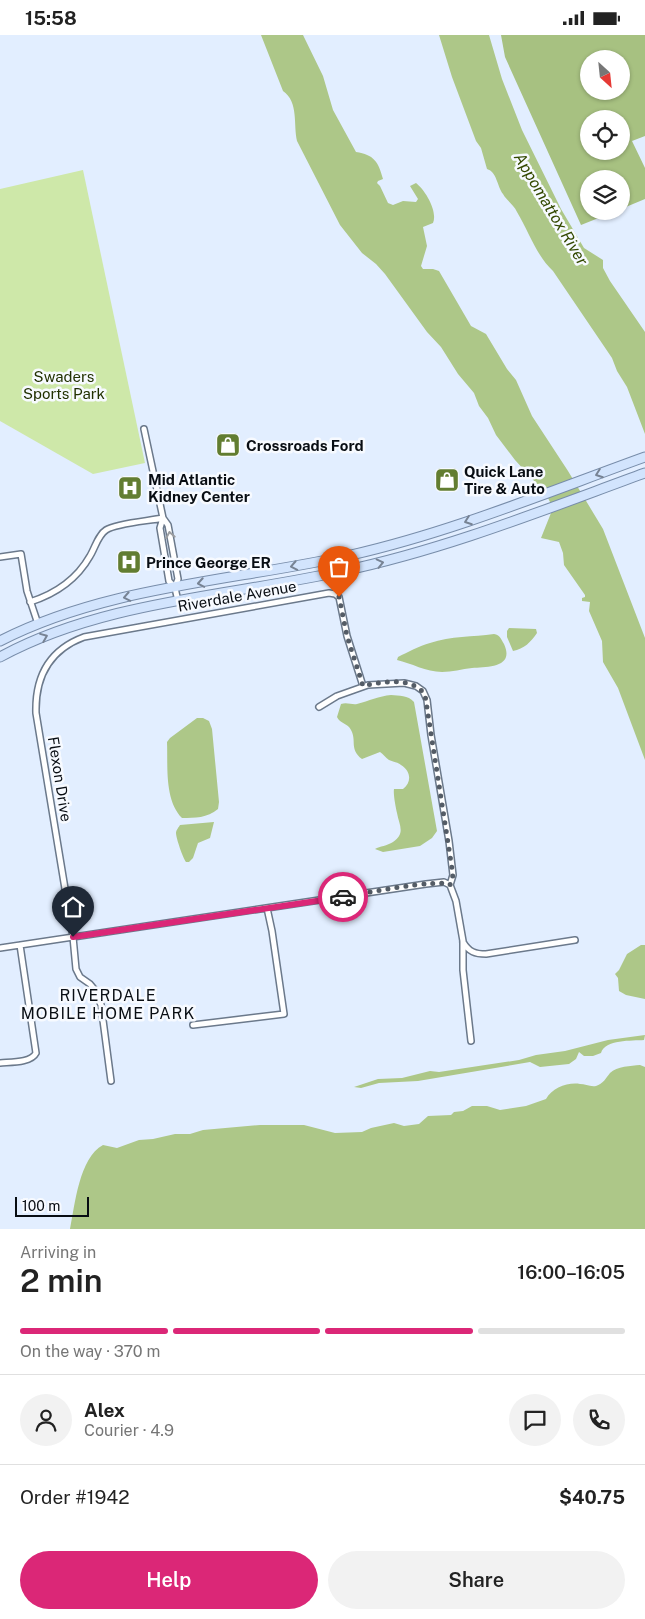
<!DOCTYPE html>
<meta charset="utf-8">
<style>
:root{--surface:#fff;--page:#f2f2f2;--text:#222;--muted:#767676;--line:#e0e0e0;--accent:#db2777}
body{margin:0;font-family:"Public Sans",sans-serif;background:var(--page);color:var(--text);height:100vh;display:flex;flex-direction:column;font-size:19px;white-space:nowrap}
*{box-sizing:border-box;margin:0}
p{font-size:16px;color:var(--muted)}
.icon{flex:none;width:28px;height:28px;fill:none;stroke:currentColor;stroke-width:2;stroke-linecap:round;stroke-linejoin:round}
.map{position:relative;height:1194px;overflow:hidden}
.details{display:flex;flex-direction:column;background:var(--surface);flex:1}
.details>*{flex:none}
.needle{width:32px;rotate:153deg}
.controls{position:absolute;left:580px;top:15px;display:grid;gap:10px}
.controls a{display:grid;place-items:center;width:50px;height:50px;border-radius:50%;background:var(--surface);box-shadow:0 1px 4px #0004;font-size:25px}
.scale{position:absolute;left:15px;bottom:12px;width:74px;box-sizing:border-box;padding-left:5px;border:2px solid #080d13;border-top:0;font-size:14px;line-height:18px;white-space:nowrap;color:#080d13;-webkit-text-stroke:4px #f7faff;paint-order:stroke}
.pin{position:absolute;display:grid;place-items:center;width:42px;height:42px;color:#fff;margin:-51px -21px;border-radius:50% 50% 50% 0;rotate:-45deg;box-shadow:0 0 5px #0007}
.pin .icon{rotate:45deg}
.courier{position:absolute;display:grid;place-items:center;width:50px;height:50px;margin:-25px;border:4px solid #db2777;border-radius:50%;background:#fff;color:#222;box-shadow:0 1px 6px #0007}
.head em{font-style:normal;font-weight:600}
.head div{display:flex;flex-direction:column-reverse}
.head{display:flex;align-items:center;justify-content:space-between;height:85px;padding:0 20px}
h1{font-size:32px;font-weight:600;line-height:38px}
.bar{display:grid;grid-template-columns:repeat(4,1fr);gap:8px 5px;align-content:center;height:60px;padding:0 20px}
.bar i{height:6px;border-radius:4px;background:var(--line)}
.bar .active{background:var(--accent)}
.bar p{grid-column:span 4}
.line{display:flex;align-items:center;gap:12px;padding:0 20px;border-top:1px solid var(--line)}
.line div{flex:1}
.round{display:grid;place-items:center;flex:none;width:52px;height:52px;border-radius:26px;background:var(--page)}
.action{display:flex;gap:10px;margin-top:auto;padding:10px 20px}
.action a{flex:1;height:58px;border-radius:30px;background:var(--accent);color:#fff;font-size:20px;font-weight:600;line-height:58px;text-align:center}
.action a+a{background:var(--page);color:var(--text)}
.status{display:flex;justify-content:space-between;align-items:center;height:35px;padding:0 25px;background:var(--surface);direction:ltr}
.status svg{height:14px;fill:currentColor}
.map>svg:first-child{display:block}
.green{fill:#cee8a9}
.forest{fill:#a7c181;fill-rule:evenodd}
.water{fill:#adc788}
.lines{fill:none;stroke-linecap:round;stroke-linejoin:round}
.street-casing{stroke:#6b798b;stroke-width:8}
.primary-casing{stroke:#788daa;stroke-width:11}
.street{stroke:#fff;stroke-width:5}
.primary{stroke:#d2e4fd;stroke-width:9}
.oneway{stroke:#778394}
.oneway2{stroke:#9c9ea1}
.done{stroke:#545c66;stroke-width:5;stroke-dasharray:0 9}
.route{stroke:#db2777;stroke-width:6}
.labels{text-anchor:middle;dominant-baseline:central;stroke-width:5;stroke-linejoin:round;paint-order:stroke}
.park-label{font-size:15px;fill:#223102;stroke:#f7faff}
.poi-label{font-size:15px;font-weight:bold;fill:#080d13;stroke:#f7faff;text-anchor:start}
.street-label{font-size:15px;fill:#080d13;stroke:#f7faff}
.water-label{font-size:16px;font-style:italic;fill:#334900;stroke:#f7faff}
.neighbourhood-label{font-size:16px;letter-spacing:1px;fill:#080d13;stroke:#f7faff}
</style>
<div class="status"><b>15:58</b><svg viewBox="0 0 49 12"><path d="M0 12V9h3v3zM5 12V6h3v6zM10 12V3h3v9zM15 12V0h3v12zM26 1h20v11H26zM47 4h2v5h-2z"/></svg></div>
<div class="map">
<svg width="645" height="1194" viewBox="0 0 645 1194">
<rect width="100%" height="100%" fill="#e2eeff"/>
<!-- green -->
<path class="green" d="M83,135L145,428L93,439L0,386V154Z"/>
<!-- forest -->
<path class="forest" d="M501,0H645V101L632,106L645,133V164L621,174V144H589V176H616L581,190L505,22ZM589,24H621V56H589ZM589,84H621V116H589Z"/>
<!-- water -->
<path class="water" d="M261,0H303L323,41L333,75L356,117C374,120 378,126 383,144L378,146L377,148L380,151L388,168L393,170L403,166L416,167L418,164L410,151L416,148C425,155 438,176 433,188L423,192L427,211L421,231L423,234H433L439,236L471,291L486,299L507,334L516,345L532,381L568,436L603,494L645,603V725L618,653L603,627L602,606L589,576L590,567L582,566V563L585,562V560L564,530L563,518L559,507L541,503L553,473L547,461L539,453L536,448L515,425L496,400L488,383L479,371L474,358L458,339L441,312L427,297L385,239L376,229L362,218L340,190L297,106C293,90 299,67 283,56Z
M439,0H489L502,44L522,95L561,174L584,213L603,225V233L610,246L645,297V399L627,352L617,336L612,323L553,236C536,220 529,197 517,177C514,170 507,166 503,159C497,151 497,137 487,134L481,113L476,106L452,42Z
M509,593L536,594L537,598C531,607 524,614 513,616L507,602V596Z
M494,599C500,600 501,604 504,609C515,633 487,632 472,633C462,634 452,637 442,637C426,637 411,628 397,625L398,622C408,617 419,611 430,608C451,601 473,602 494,599Z
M391,660C399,661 408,660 414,667L437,796L432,803L420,811L383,817L375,814C380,811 387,811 393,807C406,798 399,790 397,778C396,774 393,759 394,754H403C412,747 411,736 401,730C398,727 393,727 389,725C386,723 383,719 380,717L362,724C349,714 357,706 351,695C348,688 340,689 337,682L341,669C347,667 352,670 357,669C369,666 379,661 391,660Z
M197,683H203L209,686L212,694L219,767L218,774C207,783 195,783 182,783C164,765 168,730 167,707L170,703Z
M214,787L210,803L198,808L193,823L189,827H186C183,823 176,803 176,798C176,795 179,792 180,790Z
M641,910H645V964L626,960L619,956L618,943L615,939L619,935L627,919Z
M645,1000L644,1005C632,1006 605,1004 601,1018L593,1021H584L579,1017L576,1024L569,1029L540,1032L530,1027L418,1046L379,1048L361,1053L354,1052L378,1044L402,1043L430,1036L439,1037L519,1025L536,1020L565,1016L608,1005Z
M640,1030L645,1032V1194H70C75,1170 79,1123 103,1110L117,1113L139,1105L153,1104L175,1099H190L203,1095L260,1090H304L335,1098L362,1097L371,1093L394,1088L404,1091L419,1089L428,1081L451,1080L454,1077L463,1076L472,1071H487L500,1075L526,1071L546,1064C552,1053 568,1047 580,1049C585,1049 590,1052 596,1051C603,1049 606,1043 610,1038C617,1031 631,1031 640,1030Z"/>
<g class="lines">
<defs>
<path id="street" d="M144,394L163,483L168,490L178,544L175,552
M163,483L160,493L169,546L175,553L178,566
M0,522L21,519L27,556L38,589
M30,567C55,559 77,544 90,521C95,513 98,500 106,495C117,488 149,486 163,483
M319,672L337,661L368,650L404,648L416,651L423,656L427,665L431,700L449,806L453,840L450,850
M450,850L456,866L463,906V935L471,1006
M463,907C469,917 475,919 486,919L575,905
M0,913L426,849L444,847L450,850
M193,990L284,979L272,896L267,873
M0,1028C11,1027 31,1028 36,1018L20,910
M111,1046L101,970L95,955L90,949L80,942L76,934L73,902L36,678C35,642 49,615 84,602L329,558L335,559L339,562L347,601L363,651"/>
<path id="primary" d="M0,606C107,551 235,546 351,520C452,497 548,457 645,422
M0,622C103,566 230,561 343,536C447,514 546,474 645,438"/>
</defs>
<!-- street casing -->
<use href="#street" class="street-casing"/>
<!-- primary casing -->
<use href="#primary" class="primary-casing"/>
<!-- street -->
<use href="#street" class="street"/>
<!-- primary -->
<use href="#primary" class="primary"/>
</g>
<!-- one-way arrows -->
<defs><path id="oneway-chevron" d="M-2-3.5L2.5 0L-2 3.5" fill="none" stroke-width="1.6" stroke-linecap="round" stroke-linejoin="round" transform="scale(1.25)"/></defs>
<g class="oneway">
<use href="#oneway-chevron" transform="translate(599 439) rotate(160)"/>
<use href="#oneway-chevron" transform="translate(468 486) rotate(160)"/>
<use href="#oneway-chevron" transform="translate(380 528) rotate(-13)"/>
<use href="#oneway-chevron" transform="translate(294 531) rotate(169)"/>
<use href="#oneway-chevron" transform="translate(201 548) rotate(170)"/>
<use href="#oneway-chevron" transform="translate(127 562) rotate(169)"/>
<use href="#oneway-chevron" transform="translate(44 602) rotate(-22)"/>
</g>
<use class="oneway2" href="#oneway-chevron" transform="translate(170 500) rotate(-100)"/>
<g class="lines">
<!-- done -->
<path class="done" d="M339,562L347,601L363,651C382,646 414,642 425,660L453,840L450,850C438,843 361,859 343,862"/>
<!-- route -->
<path class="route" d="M73,902L343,862"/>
</g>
<!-- icons -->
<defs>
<symbol id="shop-square" viewBox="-11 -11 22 22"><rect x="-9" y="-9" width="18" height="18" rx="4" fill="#627d31" stroke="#f7faff"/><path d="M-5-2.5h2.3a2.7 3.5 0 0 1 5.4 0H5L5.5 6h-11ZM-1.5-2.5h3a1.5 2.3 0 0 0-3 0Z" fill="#fff"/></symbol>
<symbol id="hospital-square" viewBox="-11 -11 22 22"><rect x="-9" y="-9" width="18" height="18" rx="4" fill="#627d31" stroke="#f7faff"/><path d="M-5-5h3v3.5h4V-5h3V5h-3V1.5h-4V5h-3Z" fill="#fff"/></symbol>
</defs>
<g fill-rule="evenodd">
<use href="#shop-square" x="214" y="396" width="28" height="28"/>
<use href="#shop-square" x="433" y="431" width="28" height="28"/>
<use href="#hospital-square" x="116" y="439" width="28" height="28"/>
<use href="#hospital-square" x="115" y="513" width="28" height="28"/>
</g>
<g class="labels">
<!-- park labels -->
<g class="park-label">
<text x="64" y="341">Swaders<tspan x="64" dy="17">Sports Park</tspan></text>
</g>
<!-- poi labels -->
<g class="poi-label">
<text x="246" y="410">Crossroads Ford</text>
<text x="464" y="436">Quick Lane<tspan x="464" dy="17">Tire &amp; Auto</tspan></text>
<text x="148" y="444">Mid Atlantic<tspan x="148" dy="17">Kidney Center</tspan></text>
<text x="146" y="527">Prince George ER</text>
</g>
<!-- street labels -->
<g class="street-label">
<text transform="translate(237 561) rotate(-10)">Riverdale Avenue</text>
<text transform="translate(60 744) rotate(81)">Flexon Drive</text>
</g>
<!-- water labels -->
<g class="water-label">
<text transform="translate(551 174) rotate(59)">Appomattox River</text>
</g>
<!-- neighbourhood labels -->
<g class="neighbourhood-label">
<text x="108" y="960">RIVERDALE<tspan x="108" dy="18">MOBILE HOME PARK</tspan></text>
</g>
</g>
</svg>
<div class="controls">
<a><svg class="needle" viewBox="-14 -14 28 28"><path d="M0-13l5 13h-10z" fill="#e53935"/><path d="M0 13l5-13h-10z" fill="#767676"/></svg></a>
<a><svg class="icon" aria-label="locate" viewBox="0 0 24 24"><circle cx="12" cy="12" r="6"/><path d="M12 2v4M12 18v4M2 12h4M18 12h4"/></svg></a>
<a><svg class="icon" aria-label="layers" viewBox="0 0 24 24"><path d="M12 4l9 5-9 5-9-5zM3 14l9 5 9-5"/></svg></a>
</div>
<div class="scale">100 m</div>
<div class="pin" style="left:339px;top:562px;background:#ea580c"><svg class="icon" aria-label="bag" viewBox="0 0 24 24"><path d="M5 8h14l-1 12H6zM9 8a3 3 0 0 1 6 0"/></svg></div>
<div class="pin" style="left:73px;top:902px;background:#1f2937"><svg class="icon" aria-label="home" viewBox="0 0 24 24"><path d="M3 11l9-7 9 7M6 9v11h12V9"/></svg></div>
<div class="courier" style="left:343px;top:862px"><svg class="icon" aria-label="car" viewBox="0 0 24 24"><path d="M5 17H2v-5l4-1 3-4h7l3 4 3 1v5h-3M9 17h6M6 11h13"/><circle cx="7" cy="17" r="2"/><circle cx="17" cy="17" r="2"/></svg></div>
</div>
<section class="details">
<div class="head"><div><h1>2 min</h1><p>Arriving in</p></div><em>16:00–16:05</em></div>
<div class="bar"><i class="active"></i><i class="active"></i><i class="active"></i><i></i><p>On the way · 370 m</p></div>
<div class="line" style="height:90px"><a class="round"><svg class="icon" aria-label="person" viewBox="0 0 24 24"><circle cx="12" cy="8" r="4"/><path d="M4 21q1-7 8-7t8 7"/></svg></a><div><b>Alex</b><p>Courier · 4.9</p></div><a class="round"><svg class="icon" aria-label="chat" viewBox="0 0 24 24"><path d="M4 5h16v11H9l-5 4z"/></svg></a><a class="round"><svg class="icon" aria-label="phone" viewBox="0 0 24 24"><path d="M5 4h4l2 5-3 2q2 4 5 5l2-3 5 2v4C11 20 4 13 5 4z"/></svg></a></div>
<div class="line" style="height:65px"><div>Order #1942</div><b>$40.75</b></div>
<div class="action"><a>Help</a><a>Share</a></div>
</section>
